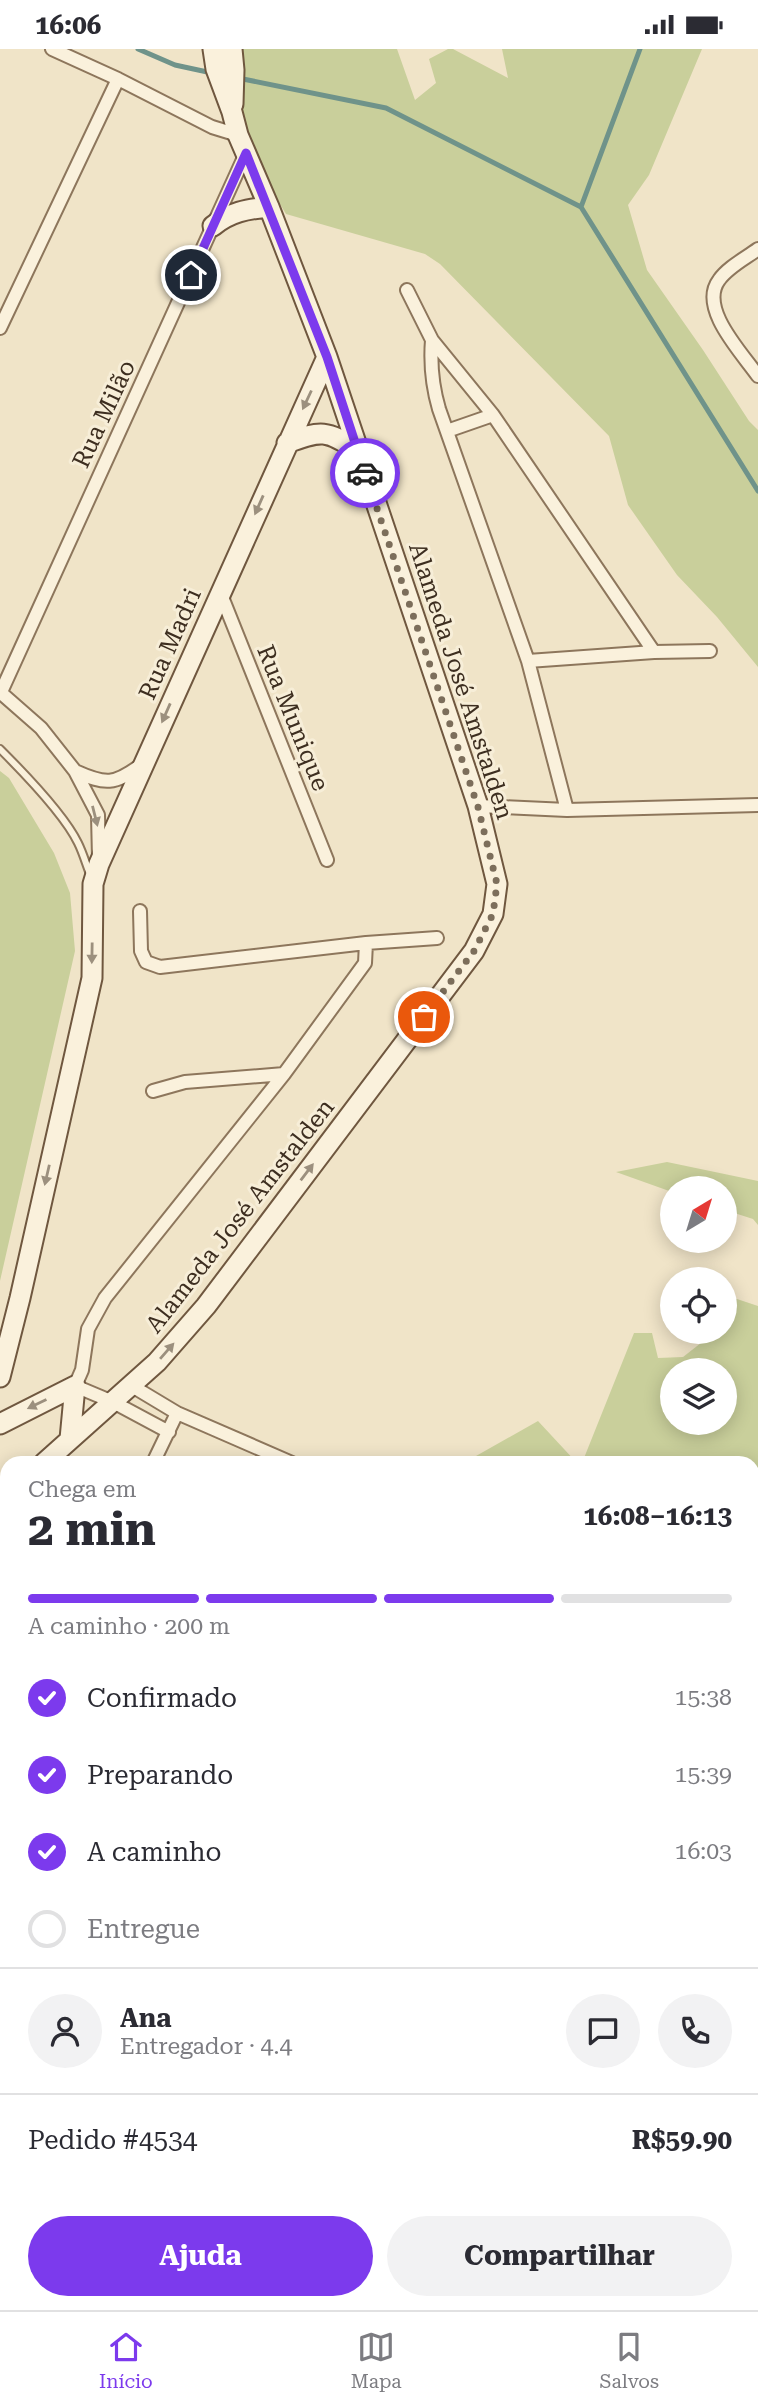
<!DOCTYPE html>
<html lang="pt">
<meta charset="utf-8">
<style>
:root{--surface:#fff;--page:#f2f2f3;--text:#2b2b33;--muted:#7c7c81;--line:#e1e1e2;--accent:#7c3aed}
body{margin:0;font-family:"Roboto Serif",serif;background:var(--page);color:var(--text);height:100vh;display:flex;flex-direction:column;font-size:26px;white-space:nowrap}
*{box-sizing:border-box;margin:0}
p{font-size:23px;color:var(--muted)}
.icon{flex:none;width:38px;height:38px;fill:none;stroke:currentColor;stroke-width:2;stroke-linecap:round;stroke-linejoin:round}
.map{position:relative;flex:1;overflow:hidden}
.side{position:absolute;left:0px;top:1407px;width:760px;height:854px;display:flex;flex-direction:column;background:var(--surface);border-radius:21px 21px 0 0;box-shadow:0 4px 18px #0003}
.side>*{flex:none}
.needle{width:46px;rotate:38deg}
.buttons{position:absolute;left:660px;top:1127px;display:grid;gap:14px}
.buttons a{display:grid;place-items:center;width:77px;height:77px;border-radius:50%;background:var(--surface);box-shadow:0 4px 18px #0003;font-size:35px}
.pin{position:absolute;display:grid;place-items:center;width:60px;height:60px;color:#fff;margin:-30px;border:4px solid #fff;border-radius:50%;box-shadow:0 2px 7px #0007}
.courier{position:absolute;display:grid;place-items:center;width:70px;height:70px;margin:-35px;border:5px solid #7c3aed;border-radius:50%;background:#fff;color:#222;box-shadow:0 2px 9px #0007}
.head em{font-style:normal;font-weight:700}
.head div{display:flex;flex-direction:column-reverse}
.head{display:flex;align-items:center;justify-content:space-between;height:119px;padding:0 28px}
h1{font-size:46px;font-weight:700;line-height:52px}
.bar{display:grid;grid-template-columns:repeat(4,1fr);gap:10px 7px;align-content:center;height:84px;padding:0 28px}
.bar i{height:9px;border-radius:5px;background:var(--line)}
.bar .selected{background:var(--accent)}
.bar p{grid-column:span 4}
.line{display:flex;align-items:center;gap:18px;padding:0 28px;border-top:2px solid var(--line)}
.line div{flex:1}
.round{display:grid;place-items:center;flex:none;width:74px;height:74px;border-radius:37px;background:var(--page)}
ol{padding:0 28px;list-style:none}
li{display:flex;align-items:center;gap:21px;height:77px}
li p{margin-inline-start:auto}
li .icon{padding:7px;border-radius:50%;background:var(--accent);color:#fff;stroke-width:4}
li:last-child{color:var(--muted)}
li i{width:38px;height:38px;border:4px solid var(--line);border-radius:50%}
.action{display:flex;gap:14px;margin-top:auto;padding:14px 28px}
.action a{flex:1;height:80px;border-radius:42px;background:var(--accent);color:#fff;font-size:28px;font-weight:700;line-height:80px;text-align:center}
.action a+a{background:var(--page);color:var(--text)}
.status{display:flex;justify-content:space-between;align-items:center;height:49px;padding:0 35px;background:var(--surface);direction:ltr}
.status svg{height:19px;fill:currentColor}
.tab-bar{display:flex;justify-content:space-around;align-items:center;height:98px;border-top:2px solid var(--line);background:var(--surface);font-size:19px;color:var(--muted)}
.tab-bar a{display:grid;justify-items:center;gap:4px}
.tab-bar .selected{color:var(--accent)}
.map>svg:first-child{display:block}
.green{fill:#c9cf9b;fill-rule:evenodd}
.water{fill:#a9c4bc;stroke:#6f938a;stroke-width:2}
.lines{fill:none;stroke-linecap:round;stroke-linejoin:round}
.stream{stroke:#6f938a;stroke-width:5}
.lane-casing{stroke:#8d765c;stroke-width:10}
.street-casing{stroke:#8d765c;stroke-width:16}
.secondary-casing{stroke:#6f573f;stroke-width:23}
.lane{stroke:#faf1dc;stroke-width:6}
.street{stroke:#faf1dc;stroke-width:12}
.secondary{stroke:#faf1dc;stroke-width:19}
.oneway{fill:#9c907e}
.done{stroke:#7c6e5b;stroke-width:7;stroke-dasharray:0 12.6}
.route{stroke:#7c3aed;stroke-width:9}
.labels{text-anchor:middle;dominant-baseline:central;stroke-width:6;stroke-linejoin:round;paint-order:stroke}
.street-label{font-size:24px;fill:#3d2e20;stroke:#f7eed8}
</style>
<div class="status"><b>16:06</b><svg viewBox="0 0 49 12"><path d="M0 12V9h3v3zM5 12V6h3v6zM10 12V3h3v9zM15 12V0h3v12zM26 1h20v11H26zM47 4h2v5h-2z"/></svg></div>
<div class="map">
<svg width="758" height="2261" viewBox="0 0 758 2261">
<rect width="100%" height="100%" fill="#f0e4c8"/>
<!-- green -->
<path class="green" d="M222,0H397L415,51L436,34L429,10L448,0H453L508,29L502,0H702L649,126L628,156L647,221L703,301L749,372L758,381V618L717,568L677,526L628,456L609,387L440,215L425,205L286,165L228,69Z
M0,722L9,729L54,804L70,844L75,902L0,1232Z
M667,1113L758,1132V1176L753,1170L725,1161L724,1139H672V1143L616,1123Z
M725,1246L758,1257V1636L753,1638L752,1414H582L634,1284H652L658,1309L683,1308L715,1283H724ZM672,1321H724V1374H672Z
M538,1372L577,1414H493L476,1407Z"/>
<!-- water -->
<path class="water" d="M113,2254H308L303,2261H108Z"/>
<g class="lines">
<!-- stream -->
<path class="stream" d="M138,0L175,16L212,24
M640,0L581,158L758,442
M238,29L386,59L581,158
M752,1430L758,1423"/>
<defs>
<path id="lane" d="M0,700C23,723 64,765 78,794C83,804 86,815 90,825"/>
<path id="street" d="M52,0L118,30L212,78L238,86
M758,200C746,209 728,218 719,231C698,259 742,304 758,327
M407,241L432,291L493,366L654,603
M0,279L118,30
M432,291C430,316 432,336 439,360L528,612L567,761
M447,382L493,366
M220,543L327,811
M528,612L654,603L710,602
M0,643L41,679L75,722L98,766L99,809
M1,643L246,104
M75,722C106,736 114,736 141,716
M478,757L567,761L758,756
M140,862L141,902L146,913L160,918L366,894L437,889
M153,1042L185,1033L284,1025
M132,1337L177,1364L292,1414
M169,1383L113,1353L75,1337L82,1321L88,1280L105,1249L284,1025L365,914L366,894
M153,1414L177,1364
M0,1799L7,1789
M0,1953L7,1957
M752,2063L758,2067
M734,2254L753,2261"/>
<path id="secondary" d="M232,0L234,21L233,55
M213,177C230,163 247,160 269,158
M287,394C322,381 326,381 357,401
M0,1328L20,1249L92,929L93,835L99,815L327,308
M0,1375L75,1337L70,1390
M44,1414L157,1313L206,1257L474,902L493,865L497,835L478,757L327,308L269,158L238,86L232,63L216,20L213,0
M0,1514L7,1486"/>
</defs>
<!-- lane casing -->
<use href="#lane" class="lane-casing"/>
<!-- street casing -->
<use href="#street" class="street-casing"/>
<!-- secondary casing -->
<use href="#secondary" class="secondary-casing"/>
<!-- lane -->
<use href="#lane" class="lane"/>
<!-- street -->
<use href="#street" class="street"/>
<!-- secondary -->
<use href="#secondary" class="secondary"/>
</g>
<!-- one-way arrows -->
<defs><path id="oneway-solid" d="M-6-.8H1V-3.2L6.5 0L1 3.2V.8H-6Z" transform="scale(1.75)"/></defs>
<g class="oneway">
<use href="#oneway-solid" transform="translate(307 351) rotate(115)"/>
<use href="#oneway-solid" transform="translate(259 456) rotate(114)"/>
<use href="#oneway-solid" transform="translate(166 664) rotate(114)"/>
<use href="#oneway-solid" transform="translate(95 767) rotate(76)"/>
<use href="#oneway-solid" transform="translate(92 904) rotate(91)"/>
<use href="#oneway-solid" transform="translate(307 1123) rotate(-53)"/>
<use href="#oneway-solid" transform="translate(47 1126) rotate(103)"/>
<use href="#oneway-solid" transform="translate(167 1302) rotate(-49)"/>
<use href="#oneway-solid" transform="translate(37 1355) rotate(154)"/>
</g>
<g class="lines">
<!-- done -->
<path class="done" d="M365,424L478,758L497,835L493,865L474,902L424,968"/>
<!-- route -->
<path class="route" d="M191,226L246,104L327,308L365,424"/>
</g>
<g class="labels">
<!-- street labels -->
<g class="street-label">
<text transform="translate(104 365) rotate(-65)">Rua Milão</text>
<text transform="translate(170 595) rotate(-66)">Rua Madri</text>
<text transform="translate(461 632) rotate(72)">Alameda José Amstalden</text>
<text transform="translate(293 669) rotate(68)">Rua Munique</text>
<text transform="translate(240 1167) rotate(-52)">Alameda José Amstalden</text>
</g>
</g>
</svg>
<div class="buttons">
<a><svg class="needle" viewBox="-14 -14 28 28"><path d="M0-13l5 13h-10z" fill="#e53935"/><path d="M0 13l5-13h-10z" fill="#7c7c81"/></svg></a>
<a><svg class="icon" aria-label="locate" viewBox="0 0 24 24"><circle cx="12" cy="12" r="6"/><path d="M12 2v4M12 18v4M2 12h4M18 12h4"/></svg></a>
<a><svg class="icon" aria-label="layers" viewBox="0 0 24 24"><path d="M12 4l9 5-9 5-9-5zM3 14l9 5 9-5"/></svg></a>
</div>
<div class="pin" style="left:424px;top:968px;background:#ea580c"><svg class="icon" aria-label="bag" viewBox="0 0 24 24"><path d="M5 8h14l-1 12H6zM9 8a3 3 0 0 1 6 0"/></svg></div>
<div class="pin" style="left:191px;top:226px;background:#1f2937"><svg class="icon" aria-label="home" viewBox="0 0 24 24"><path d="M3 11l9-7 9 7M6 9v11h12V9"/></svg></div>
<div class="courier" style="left:365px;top:424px"><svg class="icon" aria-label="car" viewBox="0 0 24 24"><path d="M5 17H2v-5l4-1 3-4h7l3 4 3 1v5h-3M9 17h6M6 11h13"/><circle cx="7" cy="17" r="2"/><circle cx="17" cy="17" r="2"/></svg></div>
<section class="side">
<div class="head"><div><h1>2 min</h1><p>Chega em</p></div><em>16:08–16:13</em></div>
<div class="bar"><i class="selected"></i><i class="selected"></i><i class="selected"></i><i></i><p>A caminho · 200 m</p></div>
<ol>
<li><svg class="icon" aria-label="check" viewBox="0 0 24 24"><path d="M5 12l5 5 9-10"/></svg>Confirmado<p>15:38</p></li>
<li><svg class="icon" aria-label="check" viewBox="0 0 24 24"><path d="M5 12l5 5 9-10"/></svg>Preparando<p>15:39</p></li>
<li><svg class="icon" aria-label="check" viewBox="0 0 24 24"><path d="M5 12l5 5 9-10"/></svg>A caminho<p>16:03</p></li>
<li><i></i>Entregue</li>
</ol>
<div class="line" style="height:126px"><a class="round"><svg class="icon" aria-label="person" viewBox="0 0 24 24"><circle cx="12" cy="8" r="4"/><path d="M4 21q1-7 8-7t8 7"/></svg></a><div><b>Ana</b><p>Entregador · 4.4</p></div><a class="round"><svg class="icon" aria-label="chat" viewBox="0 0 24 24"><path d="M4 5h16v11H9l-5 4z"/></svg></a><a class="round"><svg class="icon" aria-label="phone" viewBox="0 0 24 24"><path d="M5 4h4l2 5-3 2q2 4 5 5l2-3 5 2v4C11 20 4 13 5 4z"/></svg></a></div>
<div class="line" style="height:91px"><div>Pedido #4534</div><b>R$59.90</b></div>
<div class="action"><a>Ajuda</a><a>Compartilhar</a></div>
</section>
</div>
<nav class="tab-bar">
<a class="selected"><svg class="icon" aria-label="home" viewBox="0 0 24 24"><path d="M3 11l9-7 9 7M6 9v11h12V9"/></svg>Início</a>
<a><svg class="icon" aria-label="map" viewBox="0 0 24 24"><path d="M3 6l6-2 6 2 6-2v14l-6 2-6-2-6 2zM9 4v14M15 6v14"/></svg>Mapa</a>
<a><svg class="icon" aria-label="saved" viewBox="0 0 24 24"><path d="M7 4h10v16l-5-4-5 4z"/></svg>Salvos</a>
</nav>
